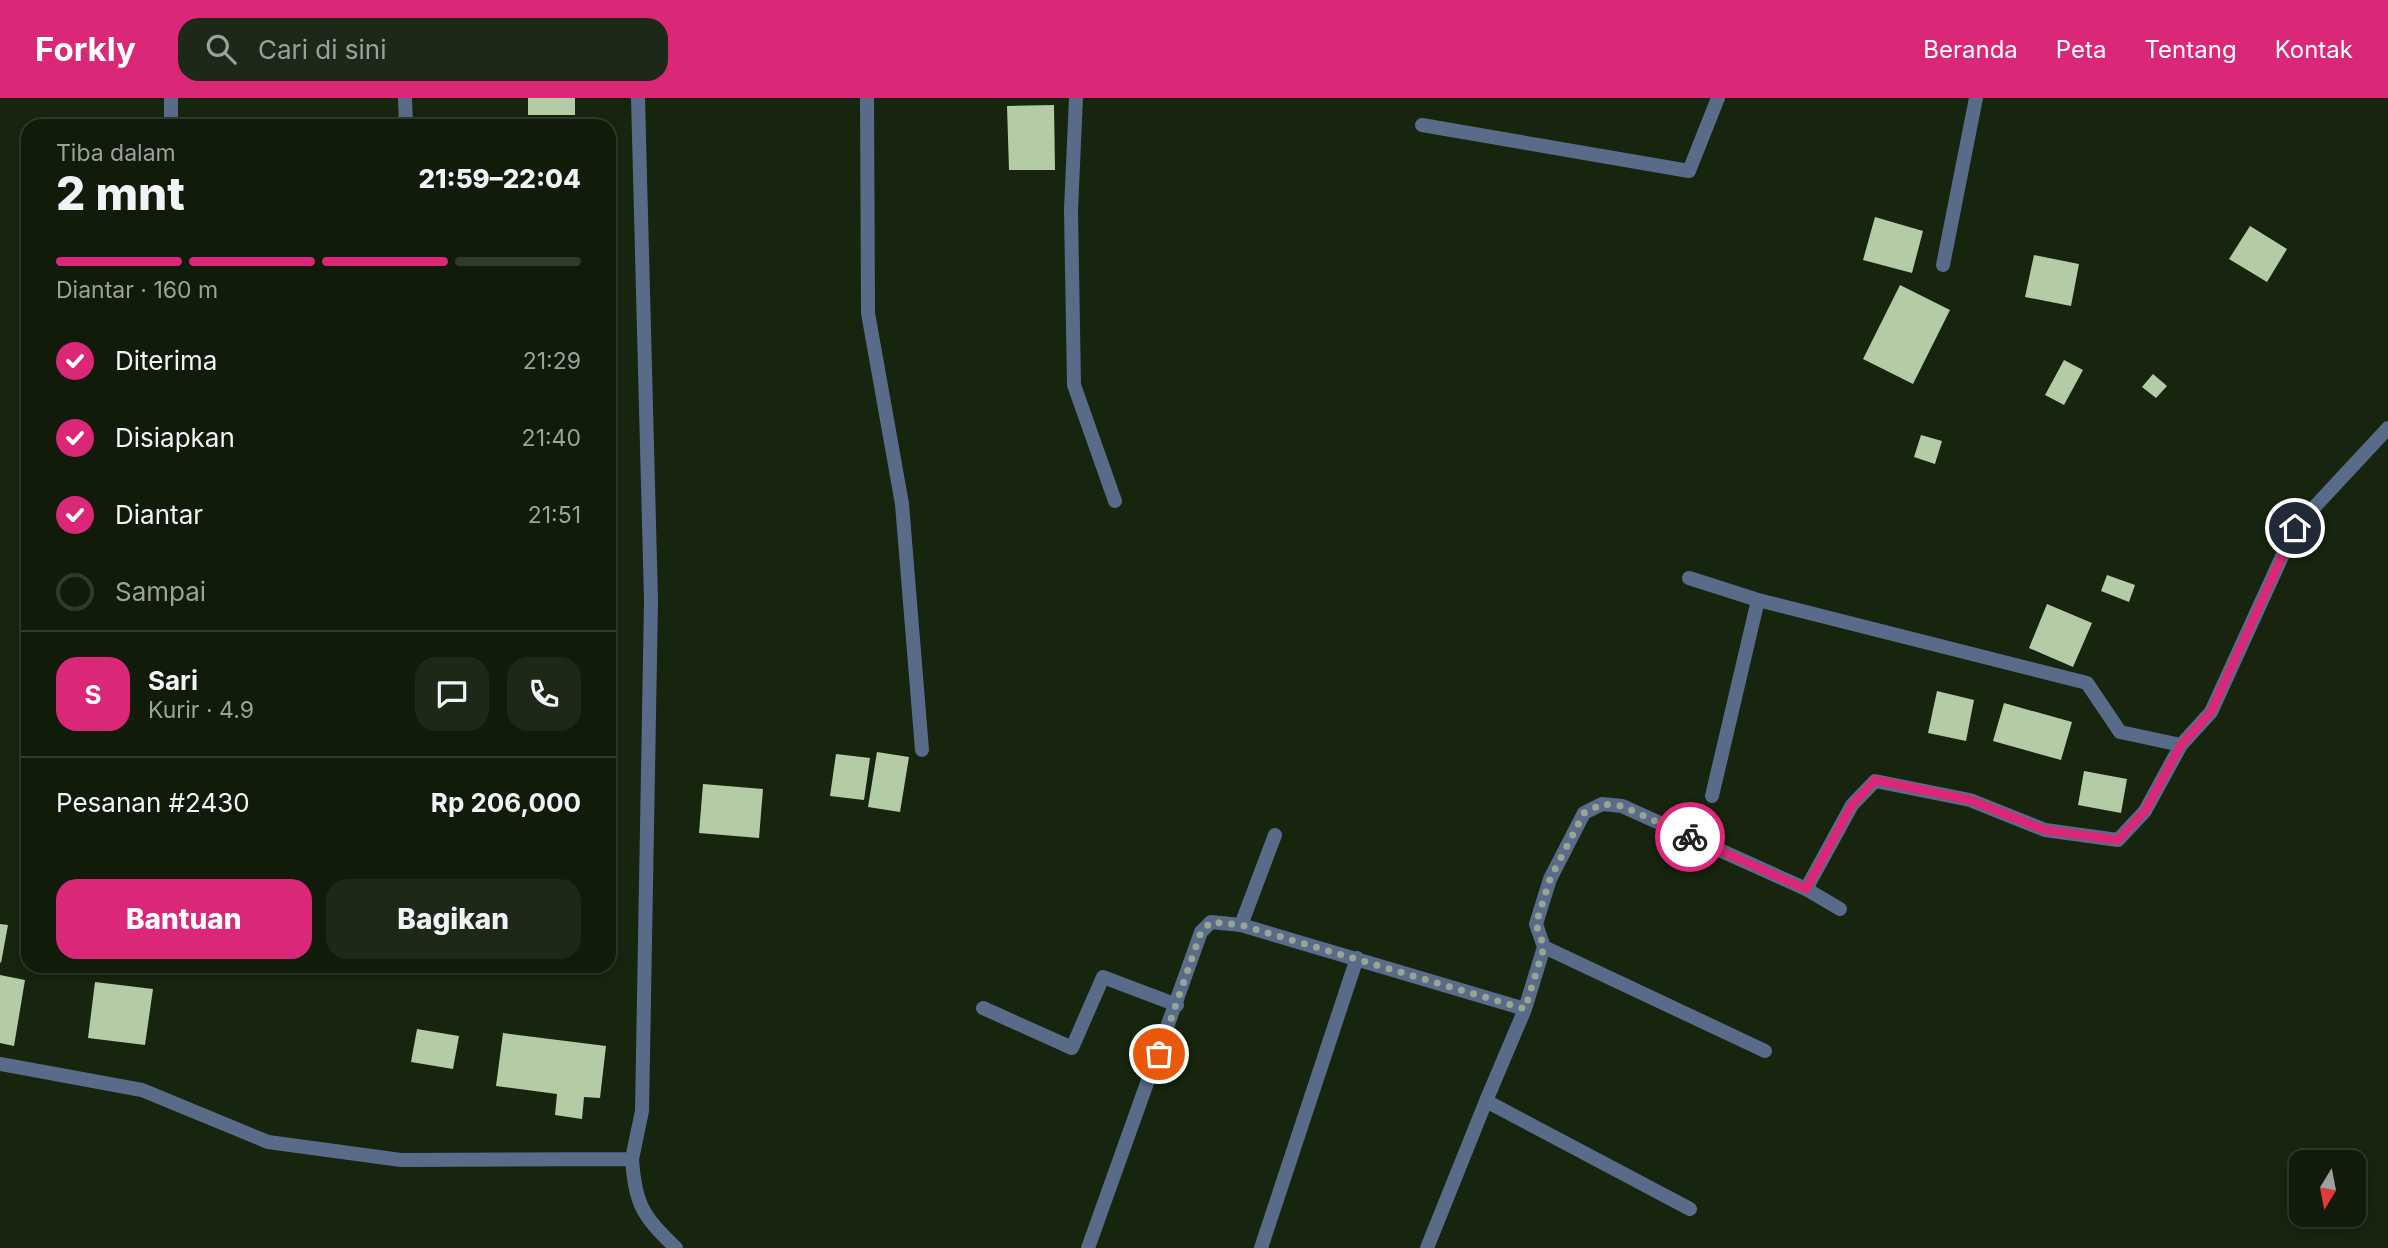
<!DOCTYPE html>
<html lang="id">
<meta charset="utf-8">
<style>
:root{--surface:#111b0a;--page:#1e2818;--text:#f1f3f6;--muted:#9ca19c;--line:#30392b;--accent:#db2777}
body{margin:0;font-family:Inter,sans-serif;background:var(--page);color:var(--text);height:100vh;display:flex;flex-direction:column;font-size:26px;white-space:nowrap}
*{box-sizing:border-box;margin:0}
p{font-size:23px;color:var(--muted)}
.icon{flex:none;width:38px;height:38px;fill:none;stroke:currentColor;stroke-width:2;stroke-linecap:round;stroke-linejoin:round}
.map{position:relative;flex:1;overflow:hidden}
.sheet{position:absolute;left:21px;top:21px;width:595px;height:854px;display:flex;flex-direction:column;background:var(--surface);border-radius:21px;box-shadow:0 4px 10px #0003,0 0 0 2px var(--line)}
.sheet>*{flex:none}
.needle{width:46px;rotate:190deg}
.controls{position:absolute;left:2289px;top:1052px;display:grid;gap:14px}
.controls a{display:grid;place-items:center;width:77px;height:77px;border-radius:14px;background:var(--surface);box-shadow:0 4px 10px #0003,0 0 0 2px var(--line);font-size:35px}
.pin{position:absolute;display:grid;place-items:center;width:60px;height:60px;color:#fff;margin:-30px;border:4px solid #fff;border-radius:50%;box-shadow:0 2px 7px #0007}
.courier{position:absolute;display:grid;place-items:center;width:70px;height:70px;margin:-35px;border:5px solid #db2777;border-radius:50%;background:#fff;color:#222;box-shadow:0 2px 9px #0007}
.summary em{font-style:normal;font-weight:800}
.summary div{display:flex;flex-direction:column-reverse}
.summary{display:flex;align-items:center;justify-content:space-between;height:119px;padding:0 35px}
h1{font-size:46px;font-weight:800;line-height:52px}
.bar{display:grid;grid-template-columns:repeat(4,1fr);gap:10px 7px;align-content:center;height:84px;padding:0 35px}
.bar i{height:9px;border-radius:5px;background:var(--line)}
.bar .on{background:var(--accent)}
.bar p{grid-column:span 4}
.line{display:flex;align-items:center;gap:18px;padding:0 35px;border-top:2px solid var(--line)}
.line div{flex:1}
.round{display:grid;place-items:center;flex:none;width:74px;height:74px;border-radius:21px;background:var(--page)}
ol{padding:0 35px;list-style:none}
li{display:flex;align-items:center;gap:21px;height:77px}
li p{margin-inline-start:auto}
li .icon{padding:7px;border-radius:50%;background:var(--accent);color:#fff;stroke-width:4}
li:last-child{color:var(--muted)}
li i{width:38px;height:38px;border:4px solid var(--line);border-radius:50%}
.action{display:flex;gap:14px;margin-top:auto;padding:14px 35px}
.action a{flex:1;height:80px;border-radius:21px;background:var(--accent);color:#fff;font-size:28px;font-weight:800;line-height:80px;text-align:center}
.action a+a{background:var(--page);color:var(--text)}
header{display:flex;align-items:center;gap:42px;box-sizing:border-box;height:98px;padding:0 35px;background:var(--accent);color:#fff}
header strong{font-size:33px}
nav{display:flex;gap:38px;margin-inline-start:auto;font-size:24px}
.search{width:490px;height:63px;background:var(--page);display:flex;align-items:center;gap:18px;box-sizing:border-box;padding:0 24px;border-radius:21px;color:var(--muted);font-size:26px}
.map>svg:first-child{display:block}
.building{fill:#b4cca5}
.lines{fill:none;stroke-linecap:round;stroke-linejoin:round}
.lane{stroke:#586c8a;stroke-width:14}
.street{stroke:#586c8a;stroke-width:14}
.done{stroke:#9aa493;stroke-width:7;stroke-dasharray:0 12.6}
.route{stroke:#db2777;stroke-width:9}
</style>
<header>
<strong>Forkly</strong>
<div class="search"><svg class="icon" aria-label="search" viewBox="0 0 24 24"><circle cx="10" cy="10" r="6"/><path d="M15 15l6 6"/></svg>Cari di sini</div>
<nav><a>Beranda</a><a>Peta</a><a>Tentang</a><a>Kontak</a></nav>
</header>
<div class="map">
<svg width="2388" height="1150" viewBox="0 0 2388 1150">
<rect width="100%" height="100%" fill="#17240e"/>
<!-- building -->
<path class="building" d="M528,0H575V17H528Z
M1054,7L1055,72H1009L1007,8Z
M1875,119L1923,133L1912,175L1863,162Z
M2250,128L2287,151L2267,184L2229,161Z
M2034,157L2079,166L2071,208L2025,199Z
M1900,187L1950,212L1913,286L1863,261Z
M2064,262L2083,272L2064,307L2045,297Z
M2153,276L2167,288L2156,300L2142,289Z
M1921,337L1942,343L1935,366L1914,359Z
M2107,477L2135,487L2129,504L2101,493Z
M2047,506L2092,525L2073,569L2029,550Z
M1937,593L1974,602L1966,643L1928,635Z
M2004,605L2072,624L2061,662L1993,643Z
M609,637L614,674H609Z
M877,654L909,659L900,714L868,709Z
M836,656L870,660L864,702L830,698Z
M2084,673L2127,681L2121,715L2078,707Z
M609,680H615L617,715H609Z
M703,686L763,691L759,740L699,735Z
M0,826L8,827L1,865L0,864Z
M0,877L25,882L14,948L0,945Z
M95,884L153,891L145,947L88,940Z
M417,931L459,938L453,971L411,964Z
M503,935L606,948L600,1000L584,999L582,1021L555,1017L557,996L496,988Z"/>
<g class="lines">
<!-- lane -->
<path class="lane" d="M983,910L1072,950L1103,879L1177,907"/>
<!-- street -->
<path class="street" d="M405,0L406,28
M867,0L868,215L902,406L922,652
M1076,0L1071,112L1074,287L1115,403
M1422,27L1689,73L1718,0
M171,28V0
M1943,167L1976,0
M1689,480L1758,502L2087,585L2120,634L2181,647L2211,614L2295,430L2388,330
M1712,698L1758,502
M1806,791L1852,707L1875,683L1970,702L2045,732L2118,742L2145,713L2181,647
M1241,827L1275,737
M1544,849L1765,953
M0,966L142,992L268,1044L401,1062L632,1061L642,1013L651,503L638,0
M1486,1003L1525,911L1544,849L1536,826L1550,781L1584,715L1602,706L1622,708L1806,791L1840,811
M632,1061C635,1107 643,1118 676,1150
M1088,1150L1201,834L1211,824L1241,827L1525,911
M1261,1150L1357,860
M1427,1150L1486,1003L1690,1111"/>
</g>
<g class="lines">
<!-- done -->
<path class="done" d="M1159,956L1201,834L1211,824L1241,827L1525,911L1544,849L1536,826L1550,781L1584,715L1602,706L1622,708L1690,739"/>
<!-- route -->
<path class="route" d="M1690,739L1806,791L1852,707L1875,682L1970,702L2045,732L2118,742L2145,713L2181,647L2211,614L2295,430"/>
</g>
</svg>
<div class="controls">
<a><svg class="needle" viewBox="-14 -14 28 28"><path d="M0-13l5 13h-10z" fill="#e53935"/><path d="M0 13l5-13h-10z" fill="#9ca19c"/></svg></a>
</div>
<div class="pin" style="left:1159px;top:956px;background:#ea580c"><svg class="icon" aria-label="bag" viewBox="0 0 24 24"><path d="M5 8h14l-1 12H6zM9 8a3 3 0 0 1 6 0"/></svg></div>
<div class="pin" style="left:2295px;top:430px;background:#1f2937"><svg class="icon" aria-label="home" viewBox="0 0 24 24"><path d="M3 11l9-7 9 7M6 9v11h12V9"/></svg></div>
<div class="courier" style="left:1690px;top:739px"><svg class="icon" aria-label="bike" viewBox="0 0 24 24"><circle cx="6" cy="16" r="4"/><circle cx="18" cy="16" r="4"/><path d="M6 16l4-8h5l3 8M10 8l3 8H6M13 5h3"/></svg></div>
<section class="sheet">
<div class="summary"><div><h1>2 mnt</h1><p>Tiba dalam</p></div><em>21:59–22:04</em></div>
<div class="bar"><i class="on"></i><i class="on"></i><i class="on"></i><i></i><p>Diantar · 160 m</p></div>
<ol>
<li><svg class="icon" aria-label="check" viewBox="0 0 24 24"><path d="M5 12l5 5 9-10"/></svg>Diterima<p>21:29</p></li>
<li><svg class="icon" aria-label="check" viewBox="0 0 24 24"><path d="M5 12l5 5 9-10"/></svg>Disiapkan<p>21:40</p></li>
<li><svg class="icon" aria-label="check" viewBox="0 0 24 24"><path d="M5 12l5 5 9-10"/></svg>Diantar<p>21:51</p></li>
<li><i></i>Sampai</li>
</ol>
<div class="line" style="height:126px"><b class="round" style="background:var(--accent);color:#fff">S</b><div><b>Sari</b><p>Kurir · 4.9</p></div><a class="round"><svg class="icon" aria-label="chat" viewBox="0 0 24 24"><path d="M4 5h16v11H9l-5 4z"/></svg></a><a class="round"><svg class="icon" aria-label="phone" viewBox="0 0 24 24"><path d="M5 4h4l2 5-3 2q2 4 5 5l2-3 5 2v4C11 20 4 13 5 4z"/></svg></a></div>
<div class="line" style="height:91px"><div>Pesanan #2430</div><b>Rp 206,000</b></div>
<div class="action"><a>Bantuan</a><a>Bagikan</a></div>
</section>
</div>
